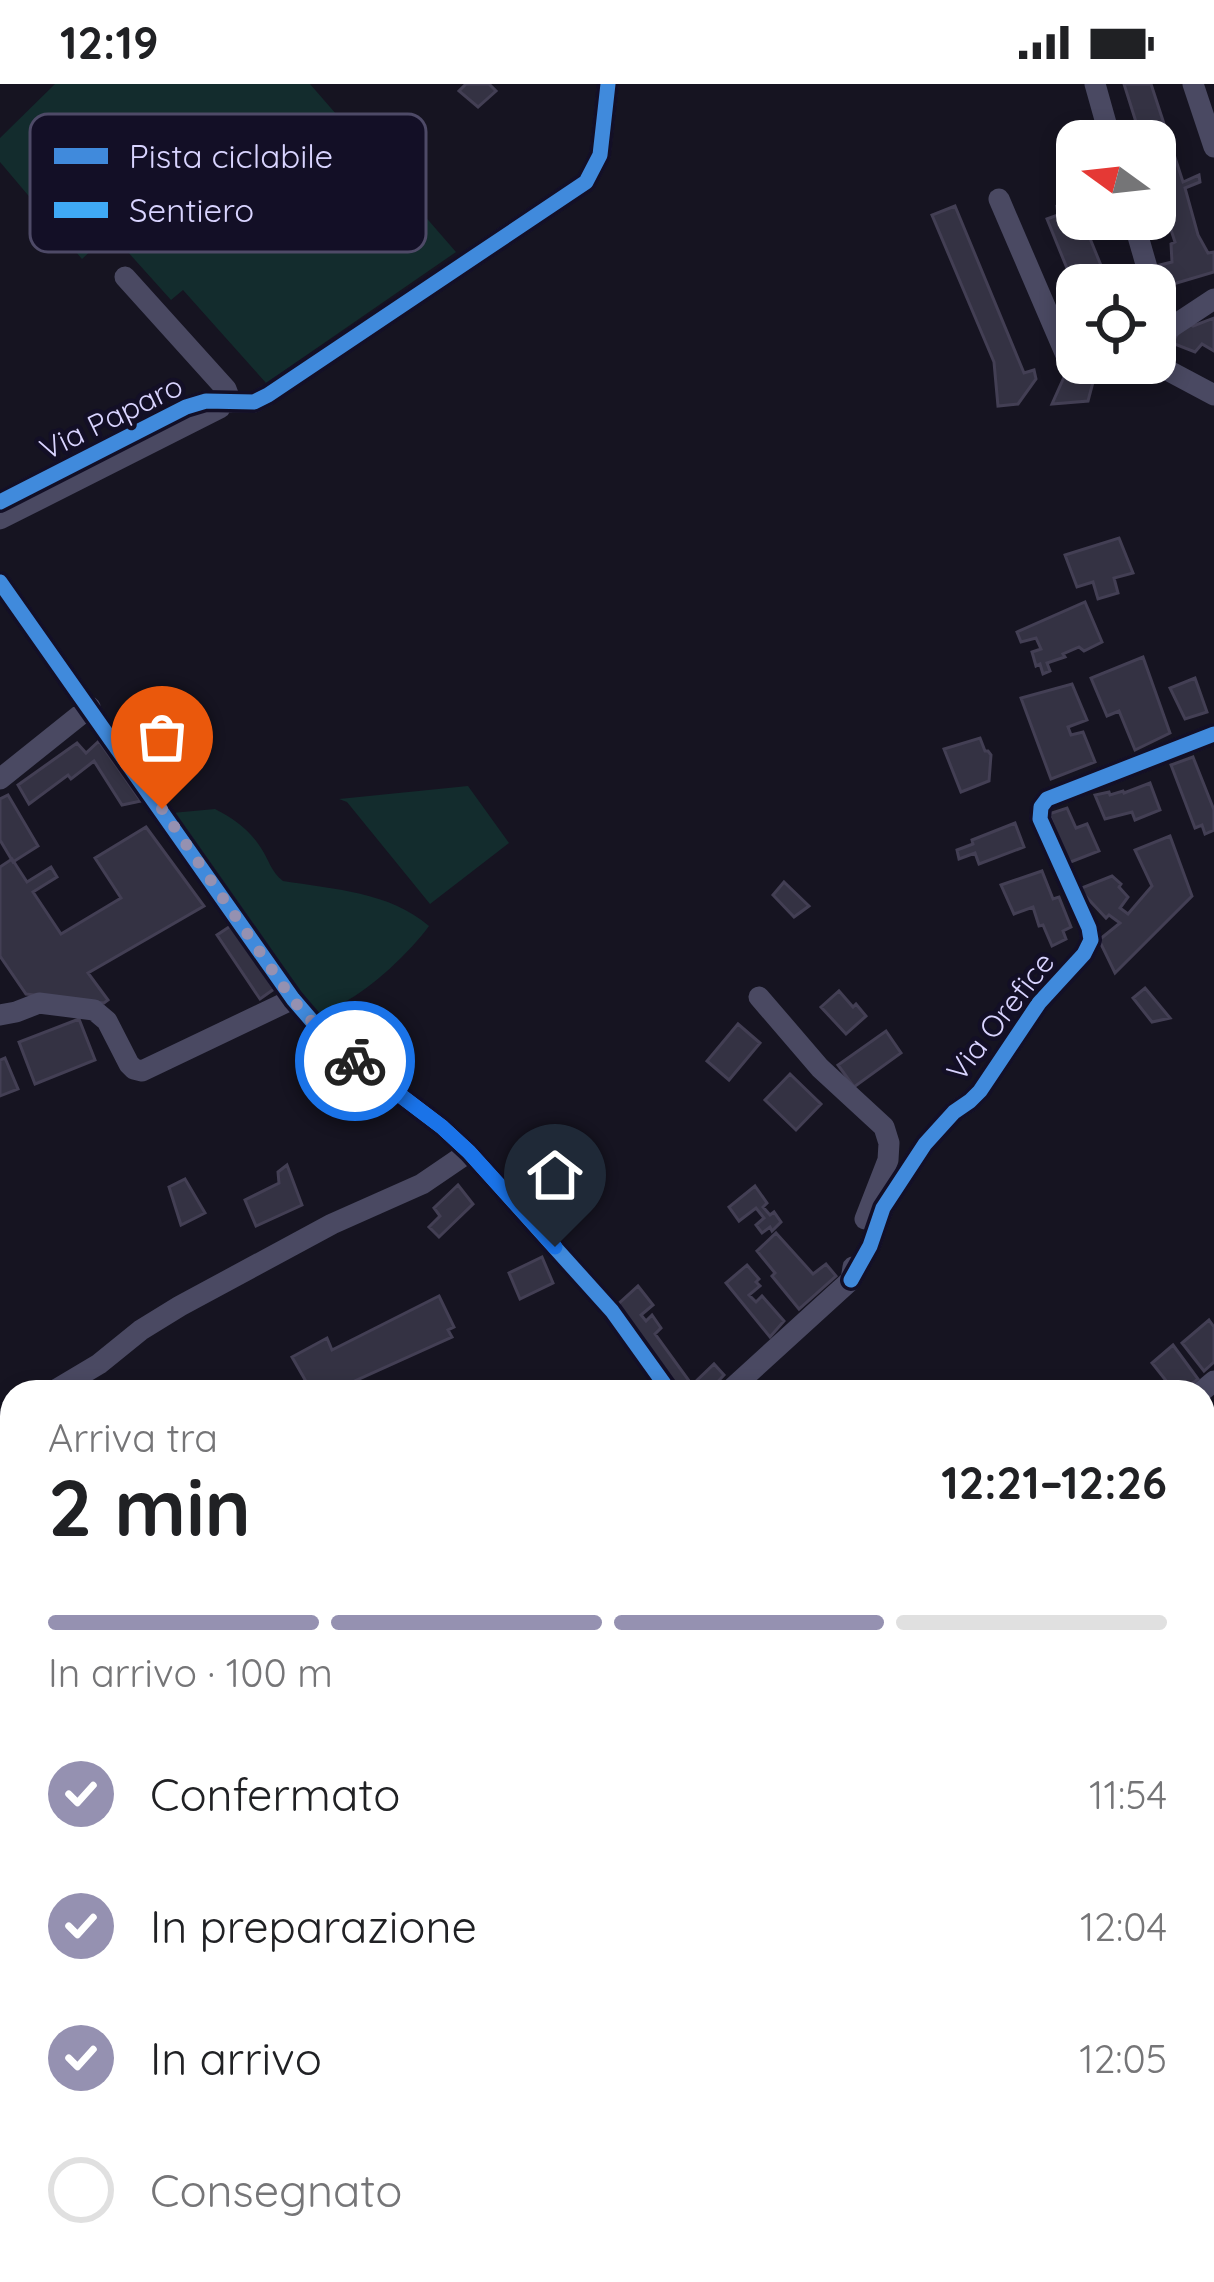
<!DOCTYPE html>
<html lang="it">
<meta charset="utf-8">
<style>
:root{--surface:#fff;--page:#f2f2f2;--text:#202124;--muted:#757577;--line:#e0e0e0;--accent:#9591b1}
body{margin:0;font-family:Quicksand,sans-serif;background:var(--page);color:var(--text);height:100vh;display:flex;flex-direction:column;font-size:45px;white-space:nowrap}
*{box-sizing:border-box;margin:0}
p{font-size:39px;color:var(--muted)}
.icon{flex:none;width:66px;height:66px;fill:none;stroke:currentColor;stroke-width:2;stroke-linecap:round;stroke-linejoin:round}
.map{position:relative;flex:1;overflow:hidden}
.drawer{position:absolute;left:0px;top:1296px;width:1215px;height:903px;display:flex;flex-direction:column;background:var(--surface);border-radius:36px 36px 0 0;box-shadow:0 6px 18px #0003}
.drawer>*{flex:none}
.needle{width:78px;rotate:285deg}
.buttons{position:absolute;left:1056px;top:36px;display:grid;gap:24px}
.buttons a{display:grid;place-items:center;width:120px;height:120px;border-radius:24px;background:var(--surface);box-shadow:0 6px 18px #0003;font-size:60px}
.pin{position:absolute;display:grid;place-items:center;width:102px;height:102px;color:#fff;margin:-123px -51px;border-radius:50% 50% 50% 0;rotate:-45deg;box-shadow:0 0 12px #0007}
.pin .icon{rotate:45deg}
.courier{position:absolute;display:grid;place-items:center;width:120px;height:120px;margin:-60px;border:9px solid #1a73e8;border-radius:50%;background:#fff;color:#222;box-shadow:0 3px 15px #0007}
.headline em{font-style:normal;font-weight:800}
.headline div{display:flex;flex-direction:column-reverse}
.headline{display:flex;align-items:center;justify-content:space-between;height:204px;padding:0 48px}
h1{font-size:78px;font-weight:800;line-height:90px}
.bar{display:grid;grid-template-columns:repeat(4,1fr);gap:18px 12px;align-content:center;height:144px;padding:0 48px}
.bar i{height:15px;border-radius:9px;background:var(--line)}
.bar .current{background:var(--accent)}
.bar p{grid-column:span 4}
ol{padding:0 48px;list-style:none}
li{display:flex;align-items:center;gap:36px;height:132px}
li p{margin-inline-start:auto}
li .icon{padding:12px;border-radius:50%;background:var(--accent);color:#fff;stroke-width:4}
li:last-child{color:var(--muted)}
li i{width:66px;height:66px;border:6px solid var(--line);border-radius:50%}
.status{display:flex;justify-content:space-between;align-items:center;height:84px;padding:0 60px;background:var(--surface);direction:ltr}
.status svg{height:33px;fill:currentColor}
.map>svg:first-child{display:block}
.green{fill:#132c2d}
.building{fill:#343243;stroke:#433f54;stroke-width:3}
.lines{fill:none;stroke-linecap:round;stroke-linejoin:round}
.minor{stroke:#4a4962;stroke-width:21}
.quiet{stroke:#3fa9f5;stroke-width:12;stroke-dasharray:24 12;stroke-linecap:butt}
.cycleway-casing{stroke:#130f26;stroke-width:22}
.cycleway{stroke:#408adc;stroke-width:15}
.done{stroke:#9591b1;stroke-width:12;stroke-dasharray:0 21.6}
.route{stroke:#1a73e8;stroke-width:15}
.labels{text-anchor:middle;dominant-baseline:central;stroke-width:9;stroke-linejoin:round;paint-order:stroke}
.street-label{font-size:30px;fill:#d9d4ff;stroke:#130f26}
.key{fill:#130f26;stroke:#4e4a67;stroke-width:3}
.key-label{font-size:33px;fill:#d9d4ff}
</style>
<div class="status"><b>12:19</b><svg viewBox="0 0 49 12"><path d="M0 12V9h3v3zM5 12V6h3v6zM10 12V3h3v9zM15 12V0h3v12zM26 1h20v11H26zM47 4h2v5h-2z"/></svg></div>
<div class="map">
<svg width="1214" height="2198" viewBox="0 0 1214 2198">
<rect width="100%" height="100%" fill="#161421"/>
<!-- green -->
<path class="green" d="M55,0H310L456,168L266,299L183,206L171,216L118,157L129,146L122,138L82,175L0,78V54Z
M468,702L509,759L430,820L347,718L339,715Z
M215,725C234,735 249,745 261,764C269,776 271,788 283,797C333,805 390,808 429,842C409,869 373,903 343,919C334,924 326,923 318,931L172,729Z"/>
<!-- building -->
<path class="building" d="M466,0H489L496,7L478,23L459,7Z
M1124,0H1151L1183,98L1199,91L1200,98L1185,104L1198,151L1208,169L1214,168V188L1163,203L1161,193L1148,184L1172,178L1171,160L1175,158L1155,97V57H1142Z
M1075,116L1077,135H1082L1109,201H1077V209L1047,135L1058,131L1057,122Z
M955,122L1024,289L1034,286L1036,295L1018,320L998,322L994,278L932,131Z
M1214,234V267L1202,260L1195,268L1172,259L1185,238L1193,242Z
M1065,291L1093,298L1088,317L1052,320Z
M1119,454L1133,489L1114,494L1118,509L1098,515L1093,498L1077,503L1065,471Z
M1085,518L1102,558L1084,567L1079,563L1063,570L1065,573L1047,579L1050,587L1043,590L1040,580L1036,582L1032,568L1041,565L1036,554L1021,558L1017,548Z
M1143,573L1170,649L1135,666L1119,627L1107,632L1091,594Z
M1195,594L1207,628L1185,635L1170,604Z
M1072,600L1087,636L1068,643L1071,651L1083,648L1095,678L1051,695L1021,614Z
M980,654L985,667H988L991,671L989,697L961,708L944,665Z
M99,657L141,717L122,721L94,677L71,695L68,691L29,720L18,701L77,659L86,669Z
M1193,673L1214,726V746L1205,750L1202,741L1195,744L1171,681Z
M1150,699L1160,726L1135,736L1132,728L1105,735L1095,711L1109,708L1110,711L1123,707L1124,709Z
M8,711L38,762L13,778L0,756V715Z
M1067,724L1076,744L1087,740L1099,767L1068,779L1049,730Z
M1015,739L1024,763L979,780L975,769L959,775L957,766L973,760L972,756Z
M146,743L204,822L88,889L108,916L104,919L26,910L0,872V783L12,775L27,798L51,783L57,793L33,808L61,850L121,814L95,774Z
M1170,752L1192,812L1115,889L1099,856L1120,839L1109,831L1106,834L1079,805L1112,792L1121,800L1119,803L1128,813L1120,824L1128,830L1152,802L1135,766Z
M1042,787L1053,815L1059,813L1071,843L1063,847L1066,855L1052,862L1043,841L1039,842L1033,823L1014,830L1001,801Z
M784,798L809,822L794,833L773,811Z
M232,841L274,905L260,915L217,851Z
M1145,904L1170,934L1152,938L1133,914Z
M839,907L853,923L856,920L866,932L846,950L821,923Z
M79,935L95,976L35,1000L19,958Z
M738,940L760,959L729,996L707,977Z
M886,947L901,969L854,1003L838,981Z
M5,974L18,1005L0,1012V976Z
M790,990L821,1020L796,1046L765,1016Z
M287,1081L302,1121L256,1142L245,1116L279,1099L278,1088Z
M185,1095L205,1129L181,1141L169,1103Z
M458,1101L473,1120L439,1153L429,1143L440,1132L434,1124Z
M755,1102L767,1119L763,1123L770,1131L774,1128L781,1138L772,1147L770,1143L762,1149L756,1141L764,1134L756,1124L739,1137L729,1123Z
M776,1149L813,1190L826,1180L836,1192L799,1225L772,1192L775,1189L757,1167Z
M542,1173L553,1199L520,1215L509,1189Z
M747,1181L759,1195L756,1198L760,1202L749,1211L756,1218L762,1212L784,1237L770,1253L726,1199Z
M638,1202L653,1221L641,1231L646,1237L652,1231L661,1244L655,1250L692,1301L714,1280L724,1291L708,1308H681L615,1223Z
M439,1212L454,1243L448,1246L452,1253L355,1297L357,1308H312L292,1273L327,1254L332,1266Z
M1209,1236L1214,1243V1278L1204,1287L1182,1259Z
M1173,1261L1198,1295L1182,1308H1175L1152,1279Z
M1214,1518V1572L1203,1550V1519L1204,1523Z
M12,2104V2143L10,2145L0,2132V2113Z
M6,2160L12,2169V2187H24L32,2198H0V2164Z
M210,2187H250L256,2198H217Z
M502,2187H562L567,2198L551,2196L508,2198Z
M609,2187H641L650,2198H614Z
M723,2187H761L753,2198H716Z"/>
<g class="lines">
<!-- minor -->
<path class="minor" d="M1095,0L1111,57
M1193,0L1214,63
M999,115L1069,278L1089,282L1098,279
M1133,135L1152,201
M125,193L226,305L231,318
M1155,210L1166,247
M1155,254L1214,215
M1154,279L1214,311
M0,418L186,323L206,317L254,318L268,311L586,98L600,71L608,0
M0,435L220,324
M0,498L293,915L330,958L442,1043L469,1068L612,1227L670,1308
M0,695L90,623
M759,913L820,984L884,1043L889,1059L888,1076L865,1135
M0,931L16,928L39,919L94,926L107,937L129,980L134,985L142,987L293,915
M851,1196L870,1162L883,1124L925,1060L954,1028L970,1017L980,1007L1039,919L1084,870L1091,856L1089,844L1040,735L1041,723L1047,715L1214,650
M52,1308L99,1280L141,1246L180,1222L332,1140L422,1100L469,1068
M728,1308L851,1196L853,1183
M1201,1308L1214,1297
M0,1340L12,1332
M1203,1447L1214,1469
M1203,2040L1214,2038
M189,2187L195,2198
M664,2187L675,2198
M860,2187L867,2198
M69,2198L85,2187
M776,2198L786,2187"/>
<!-- quiet -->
<path class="quiet" d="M0,1609L12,1611"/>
<defs>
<path id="cycleway" d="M0,418L186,323L206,317L254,318L268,311L586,98L600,71L608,0
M0,498L293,915L330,958L442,1043L469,1068L612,1227L670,1308
M851,1196L870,1162L883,1124L925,1060L954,1028L970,1017L980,1007L1039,919L1084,870L1091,856L1089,844L1040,735L1041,723L1047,715L1214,650"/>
</defs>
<!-- cycleway casing -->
<use href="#cycleway" class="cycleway-casing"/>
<!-- cycleway -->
<use href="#cycleway" class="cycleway"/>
</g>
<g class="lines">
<!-- done -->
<path class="done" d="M162,725L292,915L330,958L355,977"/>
<!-- route -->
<path class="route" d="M355,977L442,1043L469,1068L555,1163"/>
</g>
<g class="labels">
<!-- street labels -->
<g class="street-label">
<text transform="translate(111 333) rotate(-26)">Via Paparo</text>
<text transform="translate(1000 932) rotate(-52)">Via Orefice</text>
</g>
</g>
<!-- legend -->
<rect x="30" y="30" width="396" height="138" rx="18" class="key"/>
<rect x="54" y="64" width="54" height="16" fill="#408adc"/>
<rect x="54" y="118" width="54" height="16" fill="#3fa9f5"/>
<g class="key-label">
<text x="129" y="84">Pista ciclabile</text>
<text x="129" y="138">Sentiero</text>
</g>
</svg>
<div class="buttons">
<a><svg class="needle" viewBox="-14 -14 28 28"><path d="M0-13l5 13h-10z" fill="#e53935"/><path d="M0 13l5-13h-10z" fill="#757577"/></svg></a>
<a><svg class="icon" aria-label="locate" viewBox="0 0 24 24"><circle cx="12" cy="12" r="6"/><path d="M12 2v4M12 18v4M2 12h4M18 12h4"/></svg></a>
</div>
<div class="pin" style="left:162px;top:725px;background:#ea580c"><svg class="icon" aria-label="bag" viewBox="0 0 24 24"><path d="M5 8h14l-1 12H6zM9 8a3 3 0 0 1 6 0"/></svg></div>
<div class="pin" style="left:555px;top:1163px;background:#1f2937"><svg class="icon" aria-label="home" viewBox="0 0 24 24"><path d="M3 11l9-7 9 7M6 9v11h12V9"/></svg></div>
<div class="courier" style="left:355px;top:977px"><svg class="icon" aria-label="bike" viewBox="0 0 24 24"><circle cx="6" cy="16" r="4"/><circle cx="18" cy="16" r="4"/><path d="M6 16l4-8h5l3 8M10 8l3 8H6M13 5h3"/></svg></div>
<section class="drawer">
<div class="headline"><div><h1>2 min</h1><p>Arriva tra</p></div><em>12:21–12:26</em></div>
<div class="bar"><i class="current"></i><i class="current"></i><i class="current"></i><i></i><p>In arrivo · 100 m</p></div>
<ol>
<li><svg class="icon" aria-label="check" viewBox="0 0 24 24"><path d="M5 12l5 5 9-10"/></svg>Confermato<p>11:54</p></li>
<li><svg class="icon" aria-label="check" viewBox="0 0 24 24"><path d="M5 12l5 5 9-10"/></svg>In preparazione<p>12:04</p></li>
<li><svg class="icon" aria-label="check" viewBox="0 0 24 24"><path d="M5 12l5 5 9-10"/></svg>In arrivo<p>12:05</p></li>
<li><i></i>Consegnato</li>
</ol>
</section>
</div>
